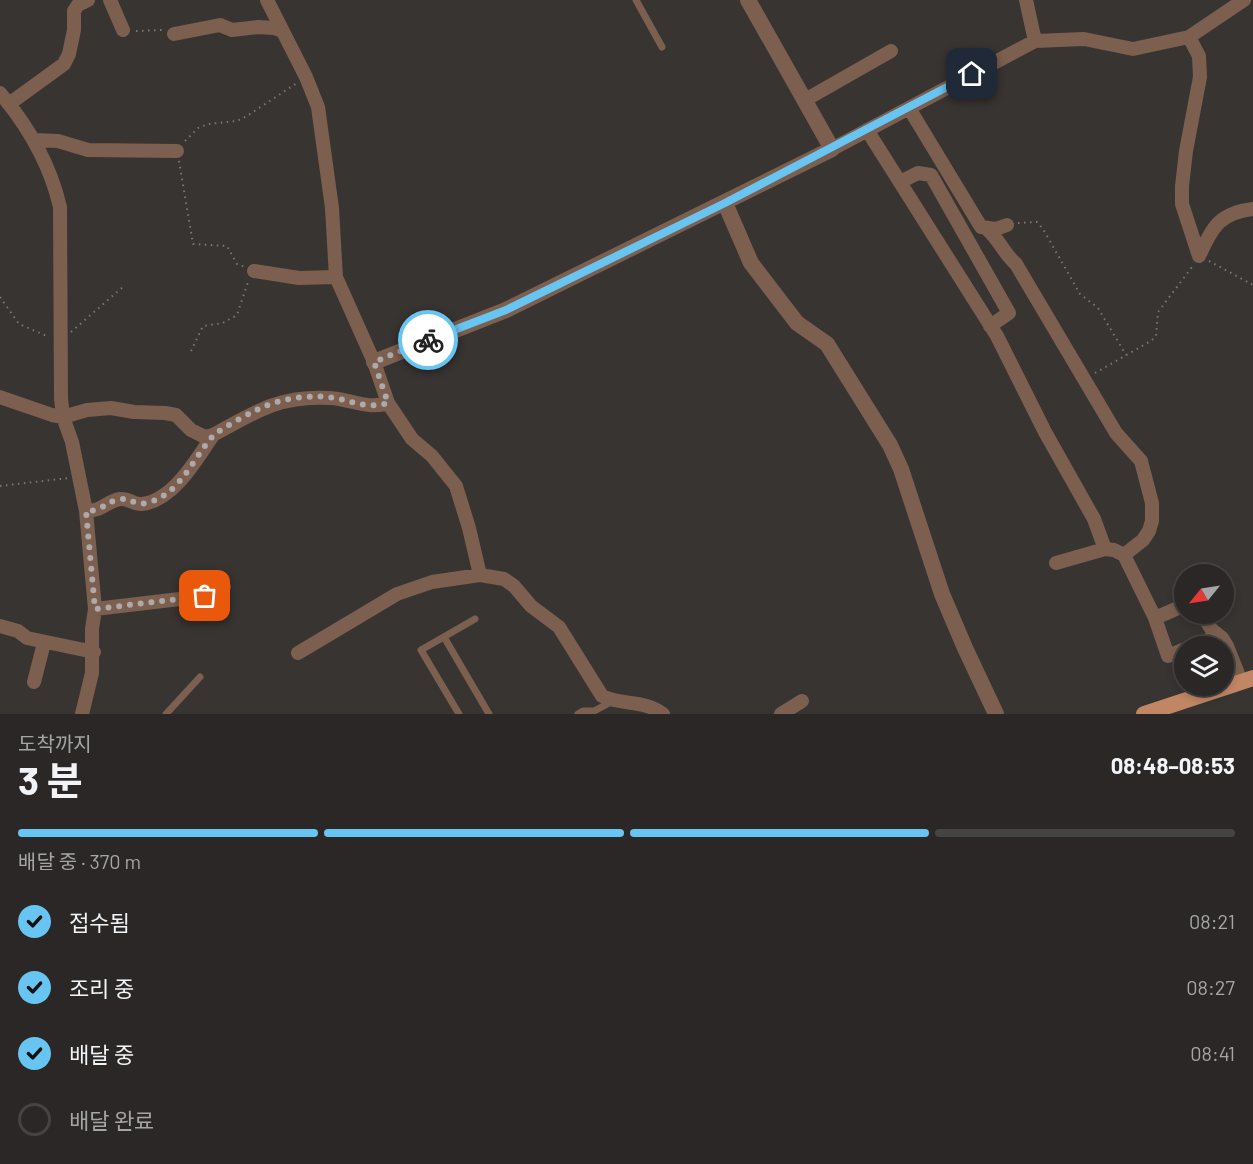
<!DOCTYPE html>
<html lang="ko">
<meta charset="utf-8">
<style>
:root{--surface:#2a2726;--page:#363332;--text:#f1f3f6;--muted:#a5a5a7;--line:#464443;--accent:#68c4f0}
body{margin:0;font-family:Barlow,"Noto Sans KR",sans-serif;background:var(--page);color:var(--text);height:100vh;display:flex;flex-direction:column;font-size:22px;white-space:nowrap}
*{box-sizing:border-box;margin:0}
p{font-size:20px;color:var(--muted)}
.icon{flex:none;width:33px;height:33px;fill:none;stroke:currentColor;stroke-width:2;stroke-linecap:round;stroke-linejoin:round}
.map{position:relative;height:714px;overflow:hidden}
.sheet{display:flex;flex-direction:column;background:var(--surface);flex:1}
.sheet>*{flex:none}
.needle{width:39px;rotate:240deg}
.controls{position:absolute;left:1174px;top:564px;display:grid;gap:12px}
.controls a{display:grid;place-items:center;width:60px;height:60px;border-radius:50%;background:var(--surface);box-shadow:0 3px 9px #0003,0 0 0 2px var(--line);font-size:30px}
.pin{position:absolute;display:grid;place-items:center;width:51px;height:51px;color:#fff;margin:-26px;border-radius:12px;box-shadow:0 3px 9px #0006}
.courier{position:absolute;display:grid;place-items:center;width:60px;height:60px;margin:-30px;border:4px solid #68c4f0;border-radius:50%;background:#fff;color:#222;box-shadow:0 2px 8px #0007}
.overview em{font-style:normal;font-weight:700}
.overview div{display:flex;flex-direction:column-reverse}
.overview{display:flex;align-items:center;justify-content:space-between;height:102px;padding:0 18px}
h1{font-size:39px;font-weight:700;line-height:45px}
.bar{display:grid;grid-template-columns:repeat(4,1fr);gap:9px 6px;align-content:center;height:72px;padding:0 18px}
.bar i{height:8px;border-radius:4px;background:var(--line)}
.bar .selected{background:var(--accent)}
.bar p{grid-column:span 4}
ol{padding:0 18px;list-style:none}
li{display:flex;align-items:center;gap:18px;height:66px}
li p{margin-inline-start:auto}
li .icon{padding:6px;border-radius:50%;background:var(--accent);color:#111;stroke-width:4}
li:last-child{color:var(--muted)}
li i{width:33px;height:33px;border:3px solid var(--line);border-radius:50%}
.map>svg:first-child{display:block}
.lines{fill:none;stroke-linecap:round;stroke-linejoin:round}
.path{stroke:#7a7775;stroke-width:2;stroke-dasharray:1.5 4.5;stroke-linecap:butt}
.service{stroke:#7c5f4e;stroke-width:7}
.minor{stroke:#7c5f4e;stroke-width:14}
.tertiary{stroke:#7c5f4e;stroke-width:16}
.primary{stroke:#c18664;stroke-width:16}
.done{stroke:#adaaa9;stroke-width:6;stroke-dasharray:0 10.8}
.route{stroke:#68c4f0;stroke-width:8}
</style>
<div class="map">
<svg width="1253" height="714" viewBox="0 0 1253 714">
<rect width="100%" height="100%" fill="#383432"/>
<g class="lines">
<!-- path -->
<path class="path" d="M136,31L163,30
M185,141L198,128L208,124L237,121L247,116L297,83
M179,161L193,244L227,246L237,264L245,267
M1018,223L1037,222L1043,229L1080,294L1098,308L1126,355
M1209,261L1253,285
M0,297L19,324L49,337
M71,332L124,286
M191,351L203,326L223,323L237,315L248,282
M1095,373L1151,341L1156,336L1158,312L1192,267
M0,486L69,478"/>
<!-- service -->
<path class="service" d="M636,0L662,47
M444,637L489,714
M166,714L200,677
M459,714L421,650L475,619
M578,714L583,711H594L613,701"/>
<!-- minor -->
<path class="minor" d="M110,0L123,30
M267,0L306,77L318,107L332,208L336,277L374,362L388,403L412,439L432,456L456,486L469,528L480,575
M1026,0L1035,41
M174,34L220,25L232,30L258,27L274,28L282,31
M1189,37L1199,56L1200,77L1186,151L1182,186V204L1199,256
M0,93C29,127 50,164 60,207L61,398L63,417L72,442L86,511L95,609L92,629V673L82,714
M805,100L891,51
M9,104L64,64L69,54L74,30V11L78,5L88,0
M909,108L981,227L996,229L1007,225
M867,130L997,336L1045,432L1094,519L1105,549
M35,140L58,141L88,150L177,151
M832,149L1035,41L1084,39L1133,49L1189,37L1244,0
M900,182L918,173L931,175L1009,313L990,326
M987,229C999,239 1004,254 1016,264L1116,433L1141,461L1152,503V521L1149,531L1143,540L1124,555
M1199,256C1213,227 1219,213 1253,209
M254,271L299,278L336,277
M0,397L52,415L63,417L87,410L111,408L134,412L165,413L176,415L191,430L205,437L213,435C255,412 279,395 330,398C351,399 367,410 388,403
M86,511C103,511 107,501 120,499C129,498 134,505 142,504C173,501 197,459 213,435
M1056,563L1105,549L1114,550L1124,555L1155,618L1168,656L1185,649
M95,609L205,596L224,587
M1202,614L1212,630L1222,638L1227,646L1241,681
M1155,618L1185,605
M0,626L18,631L27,638L94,652
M1192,646L1219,636
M298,653L397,594L432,582L480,575L504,579L514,586L531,606L559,627L602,696C623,706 643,699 663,714
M34,682L44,643
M781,714L802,701"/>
<!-- tertiary -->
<path class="tertiary" d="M725,203L751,263L797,323L827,344L890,445L901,469L942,594L965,648L996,714
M374,362L506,310L832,149L748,0"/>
<!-- primary -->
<path class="primary" d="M1144,714L1253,678"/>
</g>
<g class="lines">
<!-- done -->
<path class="done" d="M205,596L95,609L86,511C103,511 107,501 120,499C132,498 136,507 150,502C180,493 193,459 212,437C219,429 252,412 263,407C283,398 314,394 335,398C354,402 369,409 388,403L374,362L428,340"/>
<!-- route -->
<path class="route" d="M428,340L506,310L725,203L972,74"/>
</g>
</svg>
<div class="controls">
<a><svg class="needle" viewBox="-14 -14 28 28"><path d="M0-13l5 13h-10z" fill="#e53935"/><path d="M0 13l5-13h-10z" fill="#a5a5a7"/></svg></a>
<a><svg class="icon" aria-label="layers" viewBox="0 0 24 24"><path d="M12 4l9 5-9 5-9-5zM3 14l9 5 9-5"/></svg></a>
</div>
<div class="pin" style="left:205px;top:596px;background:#ea580c"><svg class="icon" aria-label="bag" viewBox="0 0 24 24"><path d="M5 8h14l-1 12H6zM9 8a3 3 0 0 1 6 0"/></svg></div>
<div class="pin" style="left:972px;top:74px;background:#1f2937"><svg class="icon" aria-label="home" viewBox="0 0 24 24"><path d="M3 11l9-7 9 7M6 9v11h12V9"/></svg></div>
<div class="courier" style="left:428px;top:340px"><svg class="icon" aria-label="bike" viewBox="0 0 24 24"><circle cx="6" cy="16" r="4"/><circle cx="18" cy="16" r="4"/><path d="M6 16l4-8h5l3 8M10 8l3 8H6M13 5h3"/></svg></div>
</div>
<section class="sheet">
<div class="overview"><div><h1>3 분</h1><p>도착까지</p></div><em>08:48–08:53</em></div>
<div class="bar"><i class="selected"></i><i class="selected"></i><i class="selected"></i><i></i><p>배달 중 · 370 m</p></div>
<ol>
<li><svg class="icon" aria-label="check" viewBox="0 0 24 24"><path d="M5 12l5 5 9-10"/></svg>접수됨<p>08:21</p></li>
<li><svg class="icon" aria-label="check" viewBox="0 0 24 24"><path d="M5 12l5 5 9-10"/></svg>조리 중<p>08:27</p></li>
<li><svg class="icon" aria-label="check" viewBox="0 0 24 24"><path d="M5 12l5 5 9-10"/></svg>배달 중<p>08:41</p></li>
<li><i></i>배달 완료</li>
</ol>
</section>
